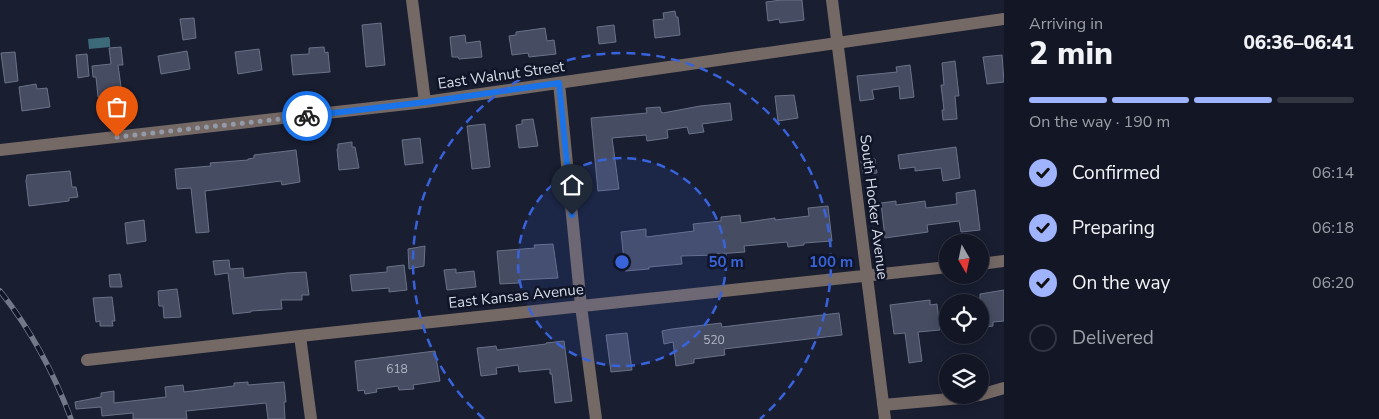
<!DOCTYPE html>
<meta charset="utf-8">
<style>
:root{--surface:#131625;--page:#202332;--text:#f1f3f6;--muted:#9d9fa7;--line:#323542;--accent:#a0b3fd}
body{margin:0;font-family:"Nunito Sans",sans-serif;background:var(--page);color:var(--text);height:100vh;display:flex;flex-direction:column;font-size:19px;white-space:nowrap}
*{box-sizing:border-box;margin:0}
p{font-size:16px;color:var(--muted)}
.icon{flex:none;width:28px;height:28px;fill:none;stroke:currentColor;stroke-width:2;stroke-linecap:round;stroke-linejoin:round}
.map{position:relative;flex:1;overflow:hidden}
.sheet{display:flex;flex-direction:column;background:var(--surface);width:375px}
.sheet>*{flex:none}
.needle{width:32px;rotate:171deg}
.tools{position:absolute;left:939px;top:234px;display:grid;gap:10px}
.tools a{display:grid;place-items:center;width:50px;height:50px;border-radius:50%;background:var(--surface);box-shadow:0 2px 12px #0003,0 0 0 1px var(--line);font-size:25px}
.pin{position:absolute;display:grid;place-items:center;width:42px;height:42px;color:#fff;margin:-51px -21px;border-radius:50% 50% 50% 0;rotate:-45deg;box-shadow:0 0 5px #0007}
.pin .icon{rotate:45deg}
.courier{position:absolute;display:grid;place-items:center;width:50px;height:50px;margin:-25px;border:4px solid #1a73e8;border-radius:50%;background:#fff;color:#222;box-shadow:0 1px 6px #0007}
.head em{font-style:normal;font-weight:800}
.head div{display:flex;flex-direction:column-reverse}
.head{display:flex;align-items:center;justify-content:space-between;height:85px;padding:0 25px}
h1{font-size:32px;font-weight:800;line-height:38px}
.bar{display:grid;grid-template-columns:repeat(4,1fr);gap:8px 5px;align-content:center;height:60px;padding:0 25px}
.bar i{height:6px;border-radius:4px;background:var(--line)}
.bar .on{background:var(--accent)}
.bar p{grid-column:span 4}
ol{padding:0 25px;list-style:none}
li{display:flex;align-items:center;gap:15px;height:55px}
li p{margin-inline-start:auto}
li .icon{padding:5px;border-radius:50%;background:var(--accent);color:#111;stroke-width:4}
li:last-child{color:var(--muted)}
li i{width:28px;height:28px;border:2px solid var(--line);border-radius:50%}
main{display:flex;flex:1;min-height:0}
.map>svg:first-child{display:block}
.water{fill:#3c6a79}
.building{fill:#464d62;stroke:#6a7289}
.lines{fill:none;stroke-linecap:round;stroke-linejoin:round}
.minor{stroke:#756965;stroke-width:12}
.rail-casing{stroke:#737888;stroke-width:5.5}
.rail{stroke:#101527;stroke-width:4;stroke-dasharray:11;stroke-linecap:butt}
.done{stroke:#959aa9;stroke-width:5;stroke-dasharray:0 9}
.route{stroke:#1a73e8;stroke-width:6}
.ring{fill:none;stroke:#3963db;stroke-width:2.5;stroke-dasharray:9 6}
.labels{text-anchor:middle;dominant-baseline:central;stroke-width:5;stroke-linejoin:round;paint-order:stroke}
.number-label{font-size:12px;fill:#b4b9c8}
.street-label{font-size:15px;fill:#d8ddea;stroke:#101527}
.centre{fill:#3963db;stroke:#101527;stroke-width:2.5}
.ring-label{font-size:15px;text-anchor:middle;font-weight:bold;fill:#3963db;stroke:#101527;stroke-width:5;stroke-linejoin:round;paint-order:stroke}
</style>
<main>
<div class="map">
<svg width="1004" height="419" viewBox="0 0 1004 419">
<rect width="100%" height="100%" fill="#191e31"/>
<!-- water -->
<path class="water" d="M109,37L110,40V47L89,49L88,39Z"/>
<!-- building -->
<path class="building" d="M781,0H802L804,20L780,23L779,19L768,21L766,2Z
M675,11L676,17H678L680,35L655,38L653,20L664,19L663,13Z
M194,18L196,38L183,40L180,19Z
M381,23L385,65L366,67L362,25Z
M614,25L616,42L599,44L597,27Z
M545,28L547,41L554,40L556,54L529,57L528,53L512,55L509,36L516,35V32Z
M465,35L466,43L480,41L482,57L459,59L458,57H452L450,37Z
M121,47L123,65H118L122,94L98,97L96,77H93L92,66L111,64L109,48Z
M324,47L325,53L328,52L330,72L293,75L291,55L309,54V48Z
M259,49L262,70L238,74L235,52Z
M187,51L190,69L161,74L158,56Z
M15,52L18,81L5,83L1,53Z
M87,54L89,76L78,78L76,55Z
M1002,55L1004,82L987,84L983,57Z
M955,61L959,96H955L957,119L943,120L942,110H944L941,85H944L942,63Z
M910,65L914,97L900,99L899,86L872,90L874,99L860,101L857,76L897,72L896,67Z
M36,84L37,89L47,88L50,107L22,111L19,87Z
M794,95L798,118L778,121L775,96Z
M730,103L732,120L702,124L704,132L689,134L687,127L667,130L668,138L647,141L646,135L612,138L619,189L598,191L591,118L647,113L646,108L660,107L661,112L663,113L700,106Z
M533,119L538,146L519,148L516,125L522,124V120Z
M485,124L490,167L472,169L467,126Z
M420,138L423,163L405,165L402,140Z
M352,142V147H355L359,168L339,170L337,149H338V144Z
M956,147L960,178L943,181L941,168L915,171V167L900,169L898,155Z
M296,150L300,182L282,185L281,181L205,191L209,232L196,233L191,188L177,189L175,169L211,166L210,163L248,160V159L254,158V155Z
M875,159L877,173L863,174L861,161Z
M70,171L72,187H76L78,197L69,198V201L29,206L26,181L27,175Z
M975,190L980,230L961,232L959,221L927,225L928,232L885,238L881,203L896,201V205L925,201L926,208L957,204L956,193Z
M828,206L832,241L804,243V245L788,247L787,242L744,246L745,252L716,254L717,255L681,256L682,264L649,267V269L625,271L621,232L646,229V237L694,231L693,224L721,221V217L740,215L741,223L775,218V220L809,216L808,208Z
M144,220L146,241L127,244L125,223Z
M553,244L558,278L518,280L519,283L500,284L497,251L535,248L534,245Z
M425,246L424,266L409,269L408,249Z
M229,260L230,269L243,268L244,278L287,273L306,272L309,295H302V300H281L282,309L251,311V312L233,314L228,273L215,275L213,261Z
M404,265L407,290L389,292V288L352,291L350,275L387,272V267Z
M456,269V273L474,271L476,287L447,290L444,270Z
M120,274L122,287H110L109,275Z
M177,289L181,317L164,318L163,306H159L158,291Z
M1004,290V321L993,322V326L980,328V294Z
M112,297L115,321H112L113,326H100V321L96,322L93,298Z
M930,300V305L937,304L940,330L918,332L922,361L909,363L905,333L894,334L890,305Z
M839,313L842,335L724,349L725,355L694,359V363L676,366L673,342L664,344L662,331L672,329L721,323L722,327Z
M627,333L632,370L611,372L606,335Z
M564,341L572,401L555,403L552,374H550V369L519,372L518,365L496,368L497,374L481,376L477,348L496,346L497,350L546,344V343Z
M435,351L440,381L413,385L414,389L399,390L398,386L376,389L377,392L365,394L364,390L358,391L355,361Z
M248,382V385L284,382L286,402H284L285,419H268L266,403L186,411L187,419H133V413L102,416L101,407L76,409L75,402L101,397V393L114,391V403L166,397L165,387L183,385L184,392L234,386V383Z"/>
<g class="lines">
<!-- minor -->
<path class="minor" d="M412,0L425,102
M832,0L885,419
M559,83L581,306L596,419
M0,150L425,102L1004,19
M980,264L1004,261
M300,336L311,419
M87,360L300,336L948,267
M980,395L1004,388
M883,405L961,398L979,395"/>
<defs>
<path id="rail" d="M0,291C31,330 54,373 71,419"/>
</defs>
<!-- rail casing -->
<use href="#rail" class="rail-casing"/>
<!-- rail -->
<use href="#rail" class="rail"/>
</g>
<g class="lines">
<!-- done -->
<path class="done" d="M117,137L307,116"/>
<!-- route -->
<path class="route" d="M307,116L426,102L559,83L572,215"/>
</g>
<!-- distance rings -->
<circle cx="622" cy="262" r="104" fill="#3963db" fill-opacity=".12"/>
<g class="ring">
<circle cx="622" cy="262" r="104"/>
<path d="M484 419A209 209 0 1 1 760 419"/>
</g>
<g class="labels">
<!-- number labels -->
<g class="number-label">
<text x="714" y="340">520</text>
<text x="397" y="369">618</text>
</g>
<!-- street labels -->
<g class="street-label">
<text transform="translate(501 75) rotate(-8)">East Walnut Street</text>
<text transform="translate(874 207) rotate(83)">South Hocker Avenue</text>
<text transform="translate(516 296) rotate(-6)">East Kansas Avenue</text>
</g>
</g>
<circle cx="622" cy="262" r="8" class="centre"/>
<g class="ring-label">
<text x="726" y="267">50 m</text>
<text x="831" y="267">100 m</text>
</g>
</svg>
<div class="tools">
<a><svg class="needle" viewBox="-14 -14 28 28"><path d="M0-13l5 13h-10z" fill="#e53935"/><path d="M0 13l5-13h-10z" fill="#9d9fa7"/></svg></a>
<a><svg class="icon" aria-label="locate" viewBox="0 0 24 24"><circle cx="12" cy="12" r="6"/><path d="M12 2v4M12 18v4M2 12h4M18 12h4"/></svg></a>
<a><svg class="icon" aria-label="layers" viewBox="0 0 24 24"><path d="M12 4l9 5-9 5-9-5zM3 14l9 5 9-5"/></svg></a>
</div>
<div class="pin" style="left:117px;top:137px;background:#ea580c"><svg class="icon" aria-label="bag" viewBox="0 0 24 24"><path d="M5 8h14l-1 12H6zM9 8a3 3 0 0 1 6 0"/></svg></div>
<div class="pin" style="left:572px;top:215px;background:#1f2937"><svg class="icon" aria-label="home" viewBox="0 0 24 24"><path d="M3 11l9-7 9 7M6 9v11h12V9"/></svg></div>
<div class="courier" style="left:307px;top:116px"><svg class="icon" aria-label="bike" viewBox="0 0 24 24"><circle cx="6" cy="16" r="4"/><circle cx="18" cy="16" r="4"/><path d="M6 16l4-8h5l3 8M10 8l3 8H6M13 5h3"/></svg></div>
</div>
<section class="sheet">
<div class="head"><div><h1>2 min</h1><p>Arriving in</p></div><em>06:36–06:41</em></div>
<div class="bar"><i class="on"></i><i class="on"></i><i class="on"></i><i></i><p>On the way · 190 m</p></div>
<ol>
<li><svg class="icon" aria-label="check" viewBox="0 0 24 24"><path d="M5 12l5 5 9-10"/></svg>Confirmed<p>06:14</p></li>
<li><svg class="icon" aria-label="check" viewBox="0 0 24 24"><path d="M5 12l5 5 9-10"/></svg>Preparing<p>06:18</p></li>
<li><svg class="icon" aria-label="check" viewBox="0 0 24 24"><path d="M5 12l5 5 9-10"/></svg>On the way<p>06:20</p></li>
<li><i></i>Delivered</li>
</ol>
</section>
</main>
